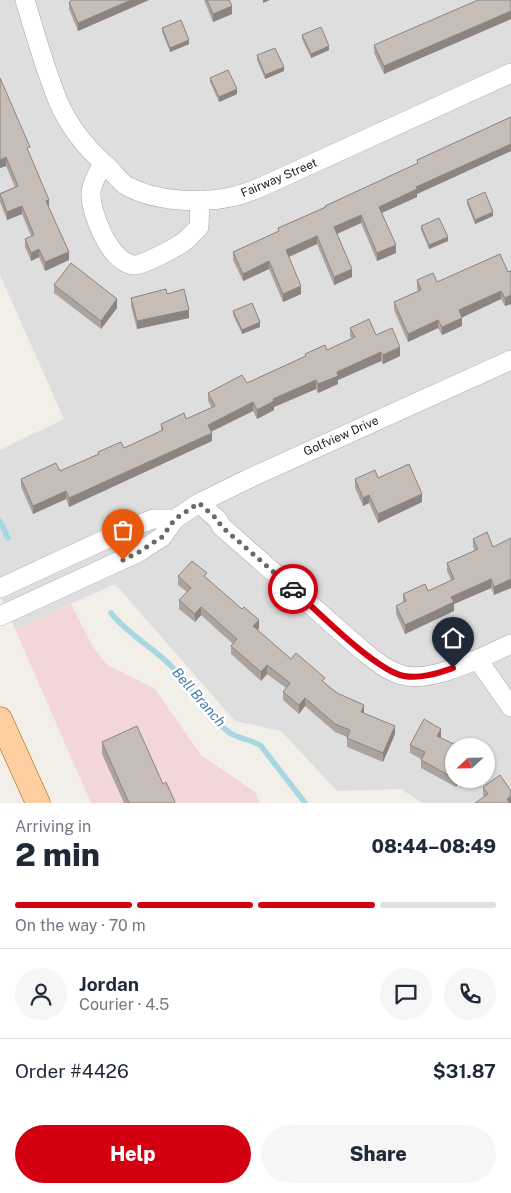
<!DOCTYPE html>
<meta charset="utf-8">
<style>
:root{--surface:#fff;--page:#f6f6f7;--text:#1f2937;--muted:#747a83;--line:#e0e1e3;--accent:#d30011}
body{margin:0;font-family:"Public Sans",sans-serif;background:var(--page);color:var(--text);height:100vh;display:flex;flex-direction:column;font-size:19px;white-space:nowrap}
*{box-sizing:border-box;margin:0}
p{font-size:16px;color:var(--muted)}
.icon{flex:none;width:28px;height:28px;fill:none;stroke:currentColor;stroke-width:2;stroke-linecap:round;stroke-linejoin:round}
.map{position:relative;height:803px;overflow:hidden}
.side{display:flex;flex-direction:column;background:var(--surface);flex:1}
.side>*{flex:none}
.needle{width:32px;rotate:248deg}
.buttons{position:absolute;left:445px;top:738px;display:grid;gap:10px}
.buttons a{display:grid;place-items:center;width:50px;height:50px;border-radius:50%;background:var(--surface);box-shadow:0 1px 4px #0004;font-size:25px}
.pin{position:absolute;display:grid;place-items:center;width:42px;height:42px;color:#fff;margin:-51px -21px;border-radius:50% 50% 50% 0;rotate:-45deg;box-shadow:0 0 5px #0007}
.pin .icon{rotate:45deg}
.courier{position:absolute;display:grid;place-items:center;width:50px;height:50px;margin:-25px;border:4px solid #d30011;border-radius:50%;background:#fff;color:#222;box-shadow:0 1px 6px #0007}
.summary em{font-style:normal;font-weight:800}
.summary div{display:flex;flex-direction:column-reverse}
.summary{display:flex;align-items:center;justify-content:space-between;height:85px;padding:0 15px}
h1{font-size:32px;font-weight:800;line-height:38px}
.bar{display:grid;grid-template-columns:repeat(4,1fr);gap:8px 5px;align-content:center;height:60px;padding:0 15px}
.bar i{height:6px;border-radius:4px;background:var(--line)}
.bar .on{background:var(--accent)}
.bar p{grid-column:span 4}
.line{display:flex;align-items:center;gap:12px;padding:0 15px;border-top:1px solid var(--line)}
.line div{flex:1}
.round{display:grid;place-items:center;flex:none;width:52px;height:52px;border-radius:26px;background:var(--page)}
.cta{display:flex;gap:10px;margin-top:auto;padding:10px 15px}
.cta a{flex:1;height:58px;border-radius:30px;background:var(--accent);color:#fff;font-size:20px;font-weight:800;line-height:58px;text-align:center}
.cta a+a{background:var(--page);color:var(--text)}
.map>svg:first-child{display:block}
.residential{fill:#dfdede;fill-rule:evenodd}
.commercial{fill:#f3d7d8}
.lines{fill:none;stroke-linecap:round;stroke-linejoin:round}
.stream{stroke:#a7d8e1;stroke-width:5.5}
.minor-casing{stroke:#a8a8a8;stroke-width:20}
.major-casing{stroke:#9f5d00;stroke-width:25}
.minor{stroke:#fff;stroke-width:19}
.major{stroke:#ffcea0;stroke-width:24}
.wall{fill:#aba39d}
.shaded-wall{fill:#8b8480}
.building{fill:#c7bdb7;stroke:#8b8480}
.done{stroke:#6a6967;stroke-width:5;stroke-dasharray:0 9}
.route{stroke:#d30011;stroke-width:6}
.labels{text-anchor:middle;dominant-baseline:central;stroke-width:5;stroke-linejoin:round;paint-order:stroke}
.street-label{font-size:12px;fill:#212121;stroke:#fff}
.water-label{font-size:14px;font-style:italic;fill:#427ca6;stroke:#fff}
</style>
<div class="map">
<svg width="511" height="803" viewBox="0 0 511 803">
<rect width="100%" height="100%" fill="#f2eee8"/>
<!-- residential -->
<path class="residential" d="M0,0H511V803H422L401,789L337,791L281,731L235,721L115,584L15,629L0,596V450L64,419L0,275ZM454,746H486V779H454Z"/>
<!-- commercial -->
<path class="commercial" d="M71,604L93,647L107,665L155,689L201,755L255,792L260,803H91L15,629Z"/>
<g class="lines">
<!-- stream -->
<path class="stream" d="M0,521L8,538
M111,613C128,635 155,648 174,669C193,689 207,716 230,733C239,739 251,739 261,746L305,803"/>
<defs>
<path id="minor" d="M25,0C35,34 45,69 58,101C69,127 87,149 108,167C114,173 120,182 127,186C156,202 203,204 235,196C247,193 259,188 270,183L511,73
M103,163C99,171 92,183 91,192C90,212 109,261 133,265C142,266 173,249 182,243C188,239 193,233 199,227L200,200
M199,503L218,520L221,526L363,651C376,661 387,671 402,675C432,684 484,656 511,644
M0,588L130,528L153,519H175
M0,616L139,552L162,537L175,519L199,503L250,478L511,360
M478,660L511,707"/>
<path id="major" d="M0,719L38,803"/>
</defs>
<!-- minor casing -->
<use href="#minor" class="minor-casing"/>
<!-- major casing -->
<use href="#major" class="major-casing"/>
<!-- minor -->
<use href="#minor" class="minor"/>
<!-- major -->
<use href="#major" class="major"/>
</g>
<!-- wall -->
<path class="wall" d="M72,0H149L78,31L69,9V2Z
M204,0H229L232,14L213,22Z
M511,0V19L384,74L374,53V45Z
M162,28L189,44L170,52L162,32Z
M302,35L329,50L311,58L302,39Z
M257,55L284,71L265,79L257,60Z
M0,78L69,260L45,271L39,257L31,261L25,247V239L31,236L22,214L7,220L0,202V193L15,187L6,166L0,168Z
M210,78L237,94L219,102L210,82Z
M511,117V151L417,194V197L382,213L396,253L377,261L361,223L337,234L352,277L334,285L317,244L289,257L301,294L283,302L269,269L243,281L233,260V252L278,232V228L325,207V206L417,164V160Z
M467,200L493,216L475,224L467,204Z
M421,226L448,241L429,249L421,230Z
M511,271V304L505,306L501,299L462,317V326L442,335L438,328L408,342L394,310V302L418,291L417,289V280L437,282L508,272Z
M54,285L117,308L101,329L54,293Z
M167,294L189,318L137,329L131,306V298Z
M233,311L260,327L242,334L233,315Z
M350,328L376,335L400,356L383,364L381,361L338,380V384L318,393L316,389L274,407V410L257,419L253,411L211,432L212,441L69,507L66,499L33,514L21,487V479L60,471L98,455V452L124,448L161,431V424L186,419L212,408L208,401V393L247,383L305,356V354L327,350L352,339L350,336Z
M378,478L422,502L378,523L369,503L363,506L355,488V479Z
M511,538L494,595L491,588L454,604V611L405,634L396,614V606L403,603V594L428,591L451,580L447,571V563L475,551L473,547V539L493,547Z
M178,576L207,578L259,628L258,630L291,659L325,683L337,693L364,713L395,734L383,762L347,747V737L335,732L305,706L299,714L283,700V692L286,688L267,674L261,681L231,654V646L233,644L201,615L195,622L179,609V600L187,592L178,585Z
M441,737V738L454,746V779H460L456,787L421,768V759L410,753V745Z
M102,742L175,803H124L102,754Z
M483,787L511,791L484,797L483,795Z"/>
<!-- shaded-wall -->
<path class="shaded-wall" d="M131,0H149L78,31V23Z
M263,0H270L263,3Z
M232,6V14L213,22V14Z
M511,11V19L384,74V66Z
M189,40V44L170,52V48Z
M329,46V50L311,58V54Z
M284,67V71L265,79V75Z
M237,89V94L219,102V97Z
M511,144V151L417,194V197L379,214V207L416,187Z
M6,157V166L0,168V160Z
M49,200V208L46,201Z
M22,206V214L7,220V212Z
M493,212V216L475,224V220Z
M361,215V223L334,235V227Z
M317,236V244L286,258V250Z
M448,237V241L429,249V245Z
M396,245V253L377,261V253Z
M39,249V257L31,261V253Z
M69,252V260L45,271V262Z
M269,261V269L243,281V274Z
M352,269V277L334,285V277Z
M301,286V294L283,302V294Z
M501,291V299L459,319V310Z
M511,295V304L505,306V298Z
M117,299V308L101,329V321Z
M189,310V318L137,329V321Z
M462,318V326L442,335V327Z
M438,320V328L408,342V334Z
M260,322V327L242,334V330Z
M400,347V356L383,364V355Z
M381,352V361L338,380V384L318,393V384L337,372Z
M316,380V389L274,407V410L257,419V410L273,399Z
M253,402V411L208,433V425Z
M212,433V441L69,507V498Z
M66,491V499L33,514V506Z
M422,494V502L378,523V514Z
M369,495V503L363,506V498Z
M491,579V588L454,604V611L405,634V625L451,597Z
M511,579V588L494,595V587Z
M201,607V615L195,622V614Z
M259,620V628L253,634V626Z
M267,665V674L261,681V672Z
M305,698V706L299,714V705Z
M364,705V713L361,712Z
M395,726V734L383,762V753Z
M441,729V737L437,744V736Z
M456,779H460L456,787Z
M511,796V803H507V799Z"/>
<!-- building -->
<path class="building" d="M72,0H131L78,23L69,2Z
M207,0H229L232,6L213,14Z
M478,0H511V11L384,66L374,45Z
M181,20L189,40L170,48L162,28Z
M321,27L329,46L311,54L302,35Z
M275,48L284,67L265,75L257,55Z
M228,70L237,89L219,97L210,78Z
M0,78L30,147L27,148L49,200L46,201L69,252L45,262L39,249L31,253L25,239L34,235L22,206L7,212L0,194L18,186L6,157L0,160Z
M511,117V144L416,187L417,189L379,207L396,245L377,253L361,215L334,227L352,269L334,277L317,236L286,250L301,286L283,294L269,261L243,274L233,252L279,231L278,228L326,207L325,206L418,163L417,160Z
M485,192L493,212L475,220L467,200Z
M439,218L448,237L429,245L421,226Z
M500,254L508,272L511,271V295L505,298L501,291L459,310L462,318L442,327L438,320L408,334L394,302L421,290L417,280L433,273L437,282Z
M71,263L117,299L101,321L54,285Z
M166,289L167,294L184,289L189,310L137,321L131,298Z
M252,303L260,322L242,330L233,311Z
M369,319L376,335L392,328L400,347L383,355L381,352L337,372L338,376L318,384L316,380L273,399L274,401L257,410L253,402L208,425L212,433L69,498L66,491L33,506L21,479L56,463L60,471L99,454L98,452L121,442L124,448L163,430L161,424L184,413L186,419L215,406L208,393L242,375L247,383L306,356L305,354L325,345L327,350L355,337L350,328Z
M409,464L422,494L378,514L369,495L363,498L355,479L375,470L378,478Z
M487,532L493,547L511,538V579L494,587L491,579L451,597L454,602L405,625L396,606L406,601L403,594L425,584L428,591L454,579L447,563L478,549L473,539Z
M192,561L207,573L204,576L242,609L244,607L259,620L253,626L291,659L296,653L325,678L322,681L337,693L364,705L361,712L395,726L383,753L347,738L350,730L335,724L305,698L299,705L283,692L290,683L267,665L261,672L231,646L237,639L201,607L195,614L179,600L191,588L178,576Z
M424,719L441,729L437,736L458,746H454V778L421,760L425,752L410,745Z
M137,726L163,784L166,782L175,802L173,803H129L102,742Z
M500,775L511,791V796L507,799L510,803H475L488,794L483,787Z"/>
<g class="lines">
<!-- done -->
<path class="done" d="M123,560L139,552L162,537L175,519L199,503L218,520L221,526L293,589"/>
<!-- route -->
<path class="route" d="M293,589C317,611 376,671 404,676C421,679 438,673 453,668"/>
</g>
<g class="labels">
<!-- street labels -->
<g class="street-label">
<text transform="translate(279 178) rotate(-23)">Fairway Street</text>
<text transform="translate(341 436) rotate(-24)">Golfview Drive</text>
</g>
<!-- water labels -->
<g class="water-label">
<text transform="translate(199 697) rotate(49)">Bell Branch</text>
</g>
</g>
</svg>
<div class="buttons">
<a><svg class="needle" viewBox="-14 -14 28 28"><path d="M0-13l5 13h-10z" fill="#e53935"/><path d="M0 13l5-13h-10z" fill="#747a83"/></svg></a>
</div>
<div class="pin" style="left:123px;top:560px;background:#ea580c"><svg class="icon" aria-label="bag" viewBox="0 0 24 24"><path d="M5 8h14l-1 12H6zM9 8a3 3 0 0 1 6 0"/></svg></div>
<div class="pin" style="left:453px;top:668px;background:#1f2937"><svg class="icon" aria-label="home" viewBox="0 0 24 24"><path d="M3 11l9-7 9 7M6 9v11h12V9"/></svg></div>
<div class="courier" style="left:293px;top:589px"><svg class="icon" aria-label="car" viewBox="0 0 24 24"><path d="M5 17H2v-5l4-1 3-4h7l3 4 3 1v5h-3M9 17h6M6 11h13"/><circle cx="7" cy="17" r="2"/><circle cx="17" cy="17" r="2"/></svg></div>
</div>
<section class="side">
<div class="summary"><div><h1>2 min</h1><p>Arriving in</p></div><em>08:44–08:49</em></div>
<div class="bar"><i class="on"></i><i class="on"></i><i class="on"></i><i></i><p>On the way · 70 m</p></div>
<div class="line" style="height:90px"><a class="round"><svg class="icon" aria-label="person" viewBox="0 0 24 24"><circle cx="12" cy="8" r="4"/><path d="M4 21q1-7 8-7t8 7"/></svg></a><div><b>Jordan</b><p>Courier · 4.5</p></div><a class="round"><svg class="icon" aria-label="chat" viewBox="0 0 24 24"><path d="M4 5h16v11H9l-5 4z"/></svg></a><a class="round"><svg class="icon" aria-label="phone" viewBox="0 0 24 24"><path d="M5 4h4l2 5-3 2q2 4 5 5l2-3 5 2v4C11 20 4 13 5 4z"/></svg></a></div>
<div class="line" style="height:65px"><div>Order #4426</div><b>$31.87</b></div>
<div class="cta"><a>Help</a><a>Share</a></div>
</section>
